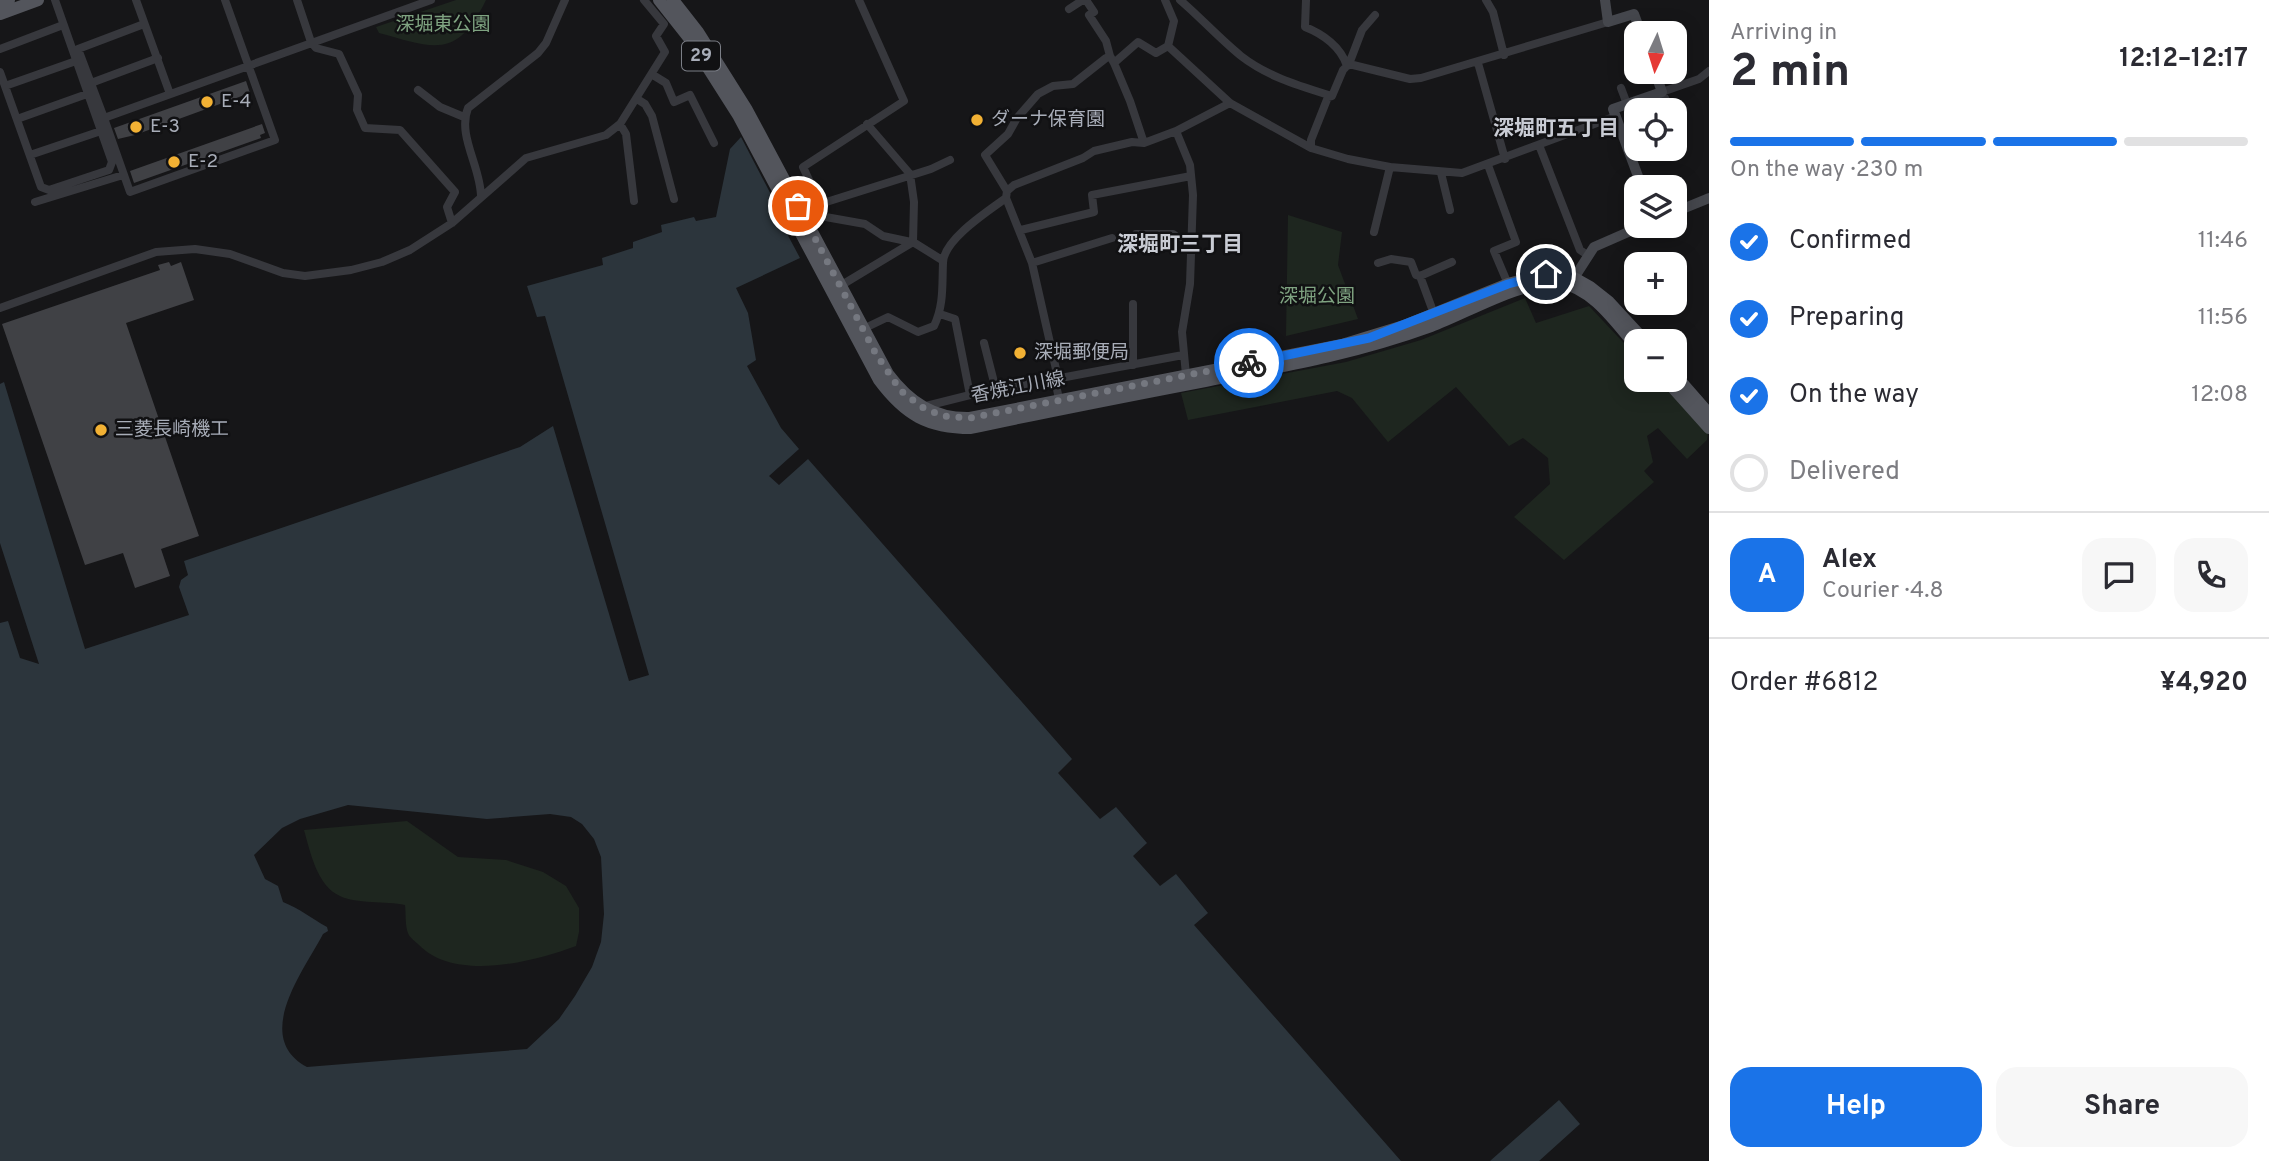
<!DOCTYPE html>
<meta charset="utf-8">
<style>
:root{--surface:#fff;--page:#f7f7f7;--text:#2b2b33;--muted:#7c7c81;--line:#e1e1e2;--accent:#1a73e8}
body{margin:0;font-family:Overpass,"Noto Sans JP",sans-serif;background:var(--page);color:var(--text);height:100vh;display:flex;flex-direction:column;font-size:26px;white-space:nowrap}
*{box-sizing:border-box;margin:0}
p{font-size:23px;color:var(--muted)}
.icon{flex:none;width:38px;height:38px;fill:none;stroke:currentColor;stroke-width:2;stroke-linecap:round;stroke-linejoin:round}
.map{position:relative;flex:1;overflow:hidden}
.panel{display:flex;flex-direction:column;background:var(--surface);width:560px}
.panel>*{flex:none}
.needle{width:46px;rotate:184deg}
.buttons{position:absolute;left:1624px;top:21px;display:grid;gap:14px}
.buttons a{display:grid;place-items:center;width:63px;height:63px;border-radius:14px;background:var(--surface);box-shadow:0 4px 18px #0003;font-size:35px}
.pin{position:absolute;display:grid;place-items:center;width:60px;height:60px;color:#fff;margin:-30px;border:4px solid #fff;border-radius:50%;box-shadow:0 2px 7px #0007}
.courier{position:absolute;display:grid;place-items:center;width:70px;height:70px;margin:-35px;border:5px solid #1a73e8;border-radius:50%;background:#fff;color:#222;box-shadow:0 2px 9px #0007}
.head em{font-style:normal;font-weight:700}
.head div{display:flex;flex-direction:column-reverse}
.head{display:flex;align-items:center;justify-content:space-between;height:119px;padding:0 21px}
h1{font-size:46px;font-weight:700;line-height:52px}
.bar{display:grid;grid-template-columns:repeat(4,1fr);gap:10px 7px;align-content:center;height:84px;padding:0 21px}
.bar i{height:9px;border-radius:5px;background:var(--line)}
.bar .selected{background:var(--accent)}
.bar p{grid-column:span 4}
.line{display:flex;align-items:center;gap:18px;padding:0 21px;border-top:2px solid var(--line)}
.line div{flex:1}
.round{display:grid;place-items:center;flex:none;width:74px;height:74px;border-radius:21px;background:var(--page)}
ol{padding:0 21px;list-style:none}
li{display:flex;align-items:center;gap:21px;height:77px}
li p{margin-inline-start:auto}
li .icon{padding:7px;border-radius:50%;background:var(--accent);color:#fff;stroke-width:4}
li:last-child{color:var(--muted)}
li i{width:38px;height:38px;border:4px solid var(--line);border-radius:50%}
.button{display:flex;gap:14px;margin-top:auto;padding:14px 21px}
.button a{flex:1;height:80px;border-radius:21px;background:var(--accent);color:#fff;font-size:28px;font-weight:700;line-height:80px;text-align:center}
.button a+a{background:var(--page);color:var(--text)}
main{display:flex;flex:1;min-height:0}
.map>svg:first-child{display:block}
.green{fill:#1e261f}
.water{fill:#2c353c;fill-rule:evenodd}
.building{fill:#404145}
.lines{fill:none;stroke-linecap:round;stroke-linejoin:round}
.street{stroke:#37383d;stroke-width:8}
.secondary{stroke:#45474d;stroke-width:10}
.primary{stroke:#53555c;stroke-width:12}
.done{stroke:#757880;stroke-width:7;stroke-dasharray:0 12.6}
.route{stroke:#1a73e8;stroke-width:9}
.poi-dot{fill:#f2b134;stroke:#111113;stroke-width:2.5}
.labels{text-anchor:middle;dominant-baseline:central;stroke-width:5;stroke-linejoin:round;paint-order:stroke}
.shield{fill:#111113;stroke:#7b7e86;stroke-width:2}
.shield-label{font-size:18px;font-weight:bold;fill:#a8adb8}
.park-label{font-size:19px;fill:#7fa381;stroke:#111113}
.poi-label{font-size:19px;fill:#a8adb8;stroke:#111113;text-anchor:start}
.street-label{font-size:19px;fill:#a8adb8;stroke:#111113}
.neighbourhood-label{font-size:21px;font-weight:bold;fill:#c9ccd4;stroke:#111113}
</style>
<main>
<div class="map">
<svg width="1709" height="1161" viewBox="0 0 1709 1161">
<rect width="100%" height="100%" fill="#161618"/>
<!-- green -->
<path class="green" d="M456,0H486C457,60 434,48 379,33L376,27Z
M1288,215L1342,232L1338,265L1358,319L1286,336Z
M1525,298L1536,323L1589,306L1636,356V380H1659L1708,433L1707,440L1687,459L1658,428L1647,436L1653,462L1644,471L1654,482L1564,560L1514,517L1550,484L1548,458L1523,438L1509,446L1456,387L1388,442L1352,398L1337,391L1188,420L1181,393L1346,362L1421,340Z
M407,821L458,857L506,860L543,872L566,886L579,908V932L576,946C533,962 455,982 419,945C416,942 409,937 408,933C405,926 406,913 405,905C386,901 356,904 340,896C317,886 310,851 304,830Z"/>
<!-- water -->
<path class="water" d="M741,137L779,210L776,213L800,258L736,288L748,313L756,360L747,366L781,428L799,449L769,476L779,485L808,459L1072,759L1058,773L1100,819L1116,807L1147,843L1133,856L1160,886L1176,874L1208,913L1194,925L1401,1161H0V623L8,621L20,658L39,664L0,543V384L4,382L85,649L189,615L179,587L181,580L188,575L184,561L520,447L553,426L629,681L649,675L545,316L537,317L527,286L603,265L602,258L633,248V242L662,232L661,225L694,217L696,221L716,217L730,149ZM348,805L487,819L550,814L571,817L582,824L594,839L601,857L604,914L601,942L592,967L575,996L559,1019L527,1049L307,1067C252,1037 303,972 323,934L328,931L327,927C311,918 300,909 283,902L278,886L265,879L254,855L282,828L300,819Z
M1559,1100L1580,1124L1539,1161H1490Z"/>
<!-- building -->
<path class="building" d="M246,81L250,93L135,135L118,139L114,128Z
M262,124L265,133L260,135L261,138L134,183L130,171Z
M169,262L171,266L181,262L194,300L126,323L199,536L161,549L170,576L135,588L123,553L85,565L2,324L160,270L158,265Z"/>
<g class="lines">
<!-- street -->
<path class="street" d="M136,0L170,94
M297,0L311,42L316,48L339,54L358,95L357,110L365,128L400,130L455,192L447,207L452,223
M1086,0L1094,12L1089,15L1106,41L1110,56
M1180,0C1201,18 1220,39 1241,56C1268,77 1300,86 1332,96
M1306,0L1305,27C1323,34 1341,47 1347,66
M1486,0L1493,12L1504,55
M1069,9L1083,0
M1608,22L1421,78L1410,79L1349,64L1343,70L1332,96L1328,97L1311,140V148L1348,159L1390,167L1462,173L1616,116
M144,24L78,49L104,118L431,0
M1168,46L1230,103L1311,148
M0,49L63,25
M1114,63L1130,101L1144,143
M1478,63L1505,159
M1349,64L1362,30L1375,15
M0,72L41,187L49,190L109,170L112,162L55,0
M653,75L666,83L674,102L690,95L714,143
M91,83L158,58
M5,86L76,61
M1621,88L1627,104
M418,90L440,107L464,117
M637,99L645,104L652,116L674,199
M1671,110L1662,92L1699,79L1709,71
M104,118L130,192L275,140L225,0
M17,119L87,94
M620,124L626,134L634,201
M867,124L910,174L914,202L913,242
M1176,131L1190,165L1193,195L1190,284L1182,332L1186,375
M1539,145L1580,250L1589,256
M30,155L101,131
M1488,165L1516,242L1494,251L1508,284
M1441,173L1450,210
M1007,191L1014,185L1083,158L1094,151L1132,142L1144,143L1176,131L1230,103
M481,197C481,167 457,136 468,108L538,53L546,43L565,0
M35,202L123,175
M820,204L803,167L904,101L859,0
M820,216L865,224L883,236L911,242
M810,229L820,216V204L931,169L950,160
M1021,230L1094,212L1092,195L1191,176
M1374,232L1390,167
M1136,234H1173L1177,237H1191
M913,242L942,260
M1032,263L1112,238
M1378,263L1391,259L1411,262L1416,275L1420,276L1434,314
M1420,276L1452,262
M840,286L913,242
M0,308L156,252L195,249L230,254L283,273L305,276L351,270L382,262L410,250L452,223L526,158L606,135L620,124L665,52L656,36L664,24L644,0
M940,314L955,319L970,395
M863,329L888,317L918,332L934,326C944,305 942,286 943,263C943,240 988,211 1006,198
M984,343L996,390
M1133,365V304
M1059,399L1055,380L1058,378L1032,263L1006,198L1007,191L985,155L1008,134L1017,118L1038,94L1053,86L1073,84L1106,58L1110,56L1114,63L1138,42L1156,53L1168,46L1174,21L1165,0
M922,407L970,395L1183,355"/>
<!-- secondary -->
<path class="secondary" d="M1605,0L1608,22L1634,14L1641,33
M1642,187L1613,109L1662,92L1655,72
M1675,212L1709,198
M1574,278L1594,247L1642,226"/>
<!-- primary -->
<path class="primary" d="M659,0L689,38L738,115L879,380C905,415 928,428 971,428C1049,411 1127,396 1205,381C1284,366 1354,354 1431,326C1467,313 1522,279 1560,283C1592,287 1617,324 1636,346
M673,0L698,32L747,110L888,374C909,402 934,419 970,418L1342,345L1404,326L1508,284L1546,274L1574,278L1590,287L1609,302L1645,341
M0,3L9,0
M0,14L38,0
M1675,375L1709,414
M1666,380L1709,428"/>
</g>
<g class="lines">
<!-- done -->
<path class="done" d="M798,206L876,354L901,391L922,407L942,416L970,418L1249,363"/>
<!-- route -->
<path class="route" d="M1249,363L1369,338L1508,284L1546,274"/>
</g>
<!-- markers -->
<g class="poi-dot">
<circle cx="207" cy="102" r="7"/>
<circle cx="977" cy="120" r="7"/>
<circle cx="136" cy="127" r="7"/>
<circle cx="174" cy="162" r="7"/>
<circle cx="1020" cy="353" r="7"/>
<circle cx="101" cy="430" r="7"/>
</g>
<g class="labels">
<!-- shield labels -->
<rect class="shield" x="682" y="41.5" width="38" height="29" rx="5"/>
<g class="shield-label">
<text x="701" y="56">29</text>
</g>
<!-- park labels -->
<g class="park-label">
<text x="443" y="25">深堀東公園</text>
<text x="1317" y="297">深堀公園</text>
</g>
<!-- poi labels -->
<g class="poi-label">
<text x="221" y="102">E-4</text>
<text x="991" y="120">ダーナ保育園</text>
<text x="150" y="127">E-3</text>
<text x="188" y="162">E-2</text>
<text x="1034" y="353">深堀郵便局</text>
<text x="115" y="430">三菱長崎機工</text>
</g>
<!-- street labels -->
<g class="street-label">
<text transform="translate(1018 388) rotate(-11)">香焼江川線</text>
</g>
<!-- neighbourhood labels -->
<g class="neighbourhood-label">
<text x="1556" y="129">深堀町五丁目</text>
<text x="1180" y="245">深堀町三丁目</text>
</g>
</g>
</svg>
<div class="buttons">
<a><svg class="needle" viewBox="-14 -14 28 28"><path d="M0-13l5 13h-10z" fill="#e53935"/><path d="M0 13l5-13h-10z" fill="#7c7c81"/></svg></a>
<a><svg class="icon" aria-label="locate" viewBox="0 0 24 24"><circle cx="12" cy="12" r="6"/><path d="M12 2v4M12 18v4M2 12h4M18 12h4"/></svg></a>
<a><svg class="icon" aria-label="layers" viewBox="0 0 24 24"><path d="M12 4l9 5-9 5-9-5zM3 14l9 5 9-5"/></svg></a>
<a>+</a>
<a>−</a>
</div>
<div class="pin" style="left:798px;top:206px;background:#ea580c"><svg class="icon" aria-label="bag" viewBox="0 0 24 24"><path d="M5 8h14l-1 12H6zM9 8a3 3 0 0 1 6 0"/></svg></div>
<div class="pin" style="left:1546px;top:274px;background:#1f2937"><svg class="icon" aria-label="home" viewBox="0 0 24 24"><path d="M3 11l9-7 9 7M6 9v11h12V9"/></svg></div>
<div class="courier" style="left:1249px;top:363px"><svg class="icon" aria-label="bike" viewBox="0 0 24 24"><circle cx="6" cy="16" r="4"/><circle cx="18" cy="16" r="4"/><path d="M6 16l4-8h5l3 8M10 8l3 8H6M13 5h3"/></svg></div>
</div>
<section class="panel">
<div class="head"><div><h1>2 min</h1><p>Arriving in</p></div><em>12:12–12:17</em></div>
<div class="bar"><i class="selected"></i><i class="selected"></i><i class="selected"></i><i></i><p>On the way · 230 m</p></div>
<ol>
<li><svg class="icon" aria-label="check" viewBox="0 0 24 24"><path d="M5 12l5 5 9-10"/></svg>Confirmed<p>11:46</p></li>
<li><svg class="icon" aria-label="check" viewBox="0 0 24 24"><path d="M5 12l5 5 9-10"/></svg>Preparing<p>11:56</p></li>
<li><svg class="icon" aria-label="check" viewBox="0 0 24 24"><path d="M5 12l5 5 9-10"/></svg>On the way<p>12:08</p></li>
<li><i></i>Delivered</li>
</ol>
<div class="line" style="height:126px"><b class="round" style="background:var(--accent);color:#fff">A</b><div><b>Alex</b><p>Courier · 4.8</p></div><a class="round"><svg class="icon" aria-label="chat" viewBox="0 0 24 24"><path d="M4 5h16v11H9l-5 4z"/></svg></a><a class="round"><svg class="icon" aria-label="phone" viewBox="0 0 24 24"><path d="M5 4h4l2 5-3 2q2 4 5 5l2-3 5 2v4C11 20 4 13 5 4z"/></svg></a></div>
<div class="line" style="height:91px"><div>Order #6812</div><b>¥4,920</b></div>
<div class="button"><a>Help</a><a>Share</a></div>
</section>
</main>
